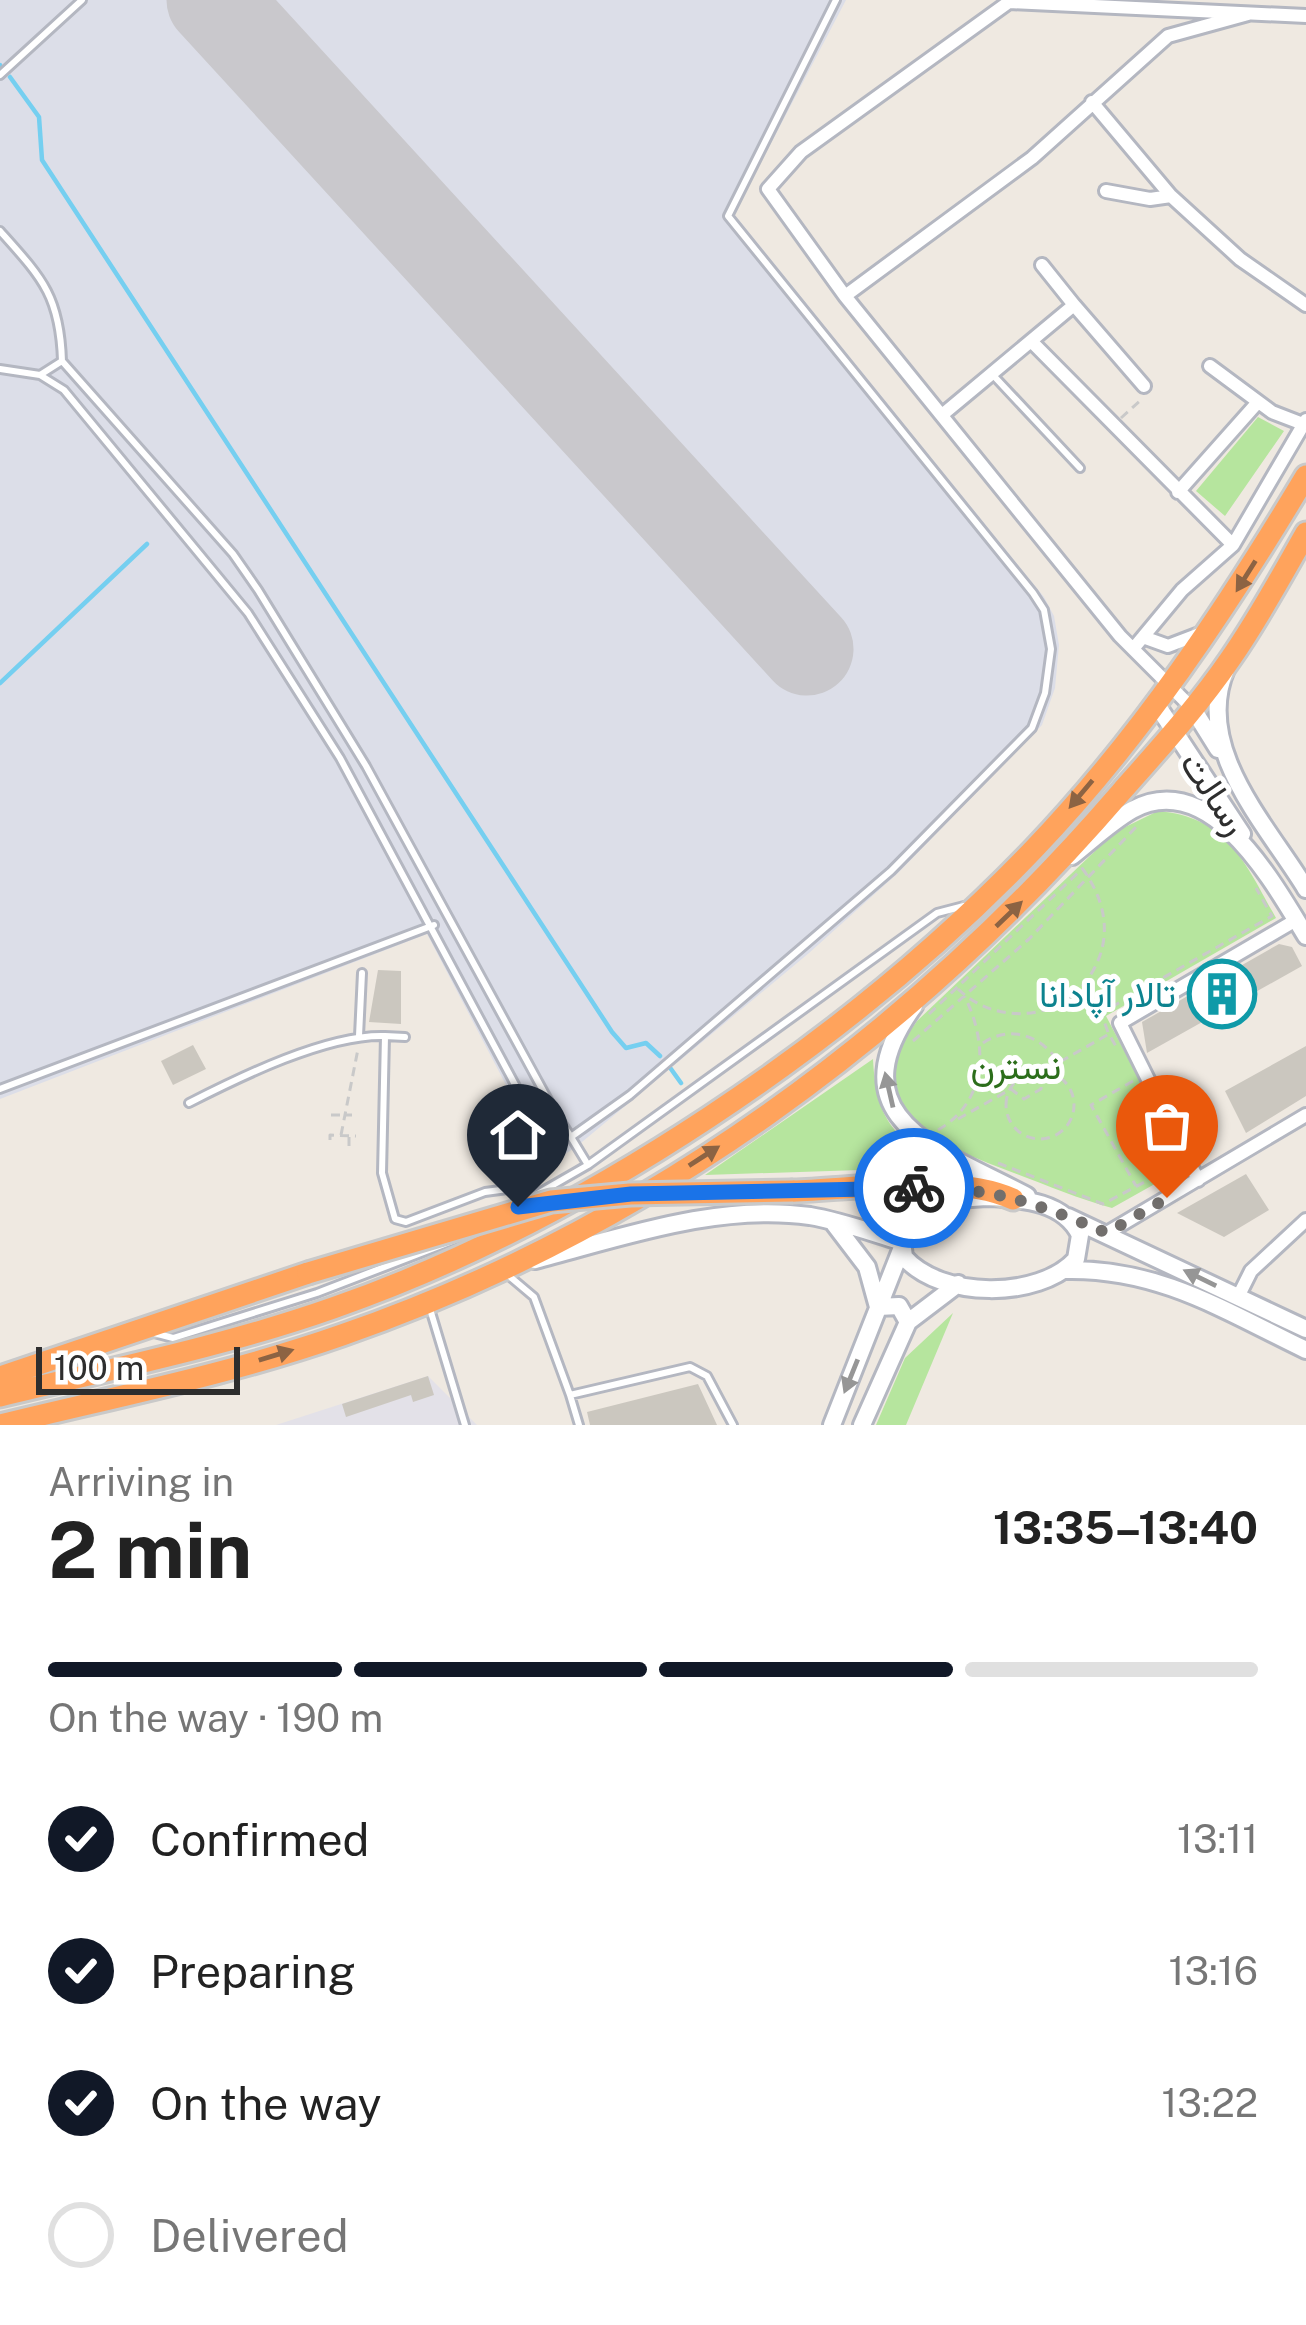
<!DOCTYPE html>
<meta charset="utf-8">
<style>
:root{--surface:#fff;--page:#f6f6f6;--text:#222;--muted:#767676;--line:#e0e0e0;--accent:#111827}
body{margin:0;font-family:"Public Sans",Vazirmatn,sans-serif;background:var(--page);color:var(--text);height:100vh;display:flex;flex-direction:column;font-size:45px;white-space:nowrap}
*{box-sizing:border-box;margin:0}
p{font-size:39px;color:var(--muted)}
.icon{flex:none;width:66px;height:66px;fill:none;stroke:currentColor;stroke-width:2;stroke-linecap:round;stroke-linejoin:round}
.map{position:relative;height:1425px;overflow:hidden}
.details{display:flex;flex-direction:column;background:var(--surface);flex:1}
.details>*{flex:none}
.scale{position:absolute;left:36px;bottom:30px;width:204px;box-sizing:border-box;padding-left:12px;border:6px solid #2e2e2e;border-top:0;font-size:33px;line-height:42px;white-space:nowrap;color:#2e2e2e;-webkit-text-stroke:9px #fff;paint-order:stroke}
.pin{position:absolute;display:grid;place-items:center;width:102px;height:102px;color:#fff;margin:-123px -51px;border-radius:50% 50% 50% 0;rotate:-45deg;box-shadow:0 0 12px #0007}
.pin .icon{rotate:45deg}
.courier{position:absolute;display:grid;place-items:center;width:120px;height:120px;margin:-60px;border:9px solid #1a73e8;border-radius:50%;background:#fff;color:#222;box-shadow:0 3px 15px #0007}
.headline em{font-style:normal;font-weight:700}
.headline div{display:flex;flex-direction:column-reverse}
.headline{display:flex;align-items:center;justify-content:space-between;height:204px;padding:0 48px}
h1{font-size:78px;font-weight:700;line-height:90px}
.bar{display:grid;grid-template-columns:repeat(4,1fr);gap:18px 12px;align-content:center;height:144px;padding:0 48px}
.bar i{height:15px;border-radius:9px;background:var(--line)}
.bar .active{background:var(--accent)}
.bar p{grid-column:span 4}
ol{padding:0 48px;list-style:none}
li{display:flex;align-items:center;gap:36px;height:132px}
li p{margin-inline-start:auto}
li .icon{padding:12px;border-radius:50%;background:var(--accent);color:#fff;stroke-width:4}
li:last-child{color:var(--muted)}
li i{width:66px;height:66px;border:6px solid var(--line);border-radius:50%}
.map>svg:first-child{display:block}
.industrial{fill:#e3e1e8}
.airport{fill:#dcdee8}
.green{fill:#b6e59e}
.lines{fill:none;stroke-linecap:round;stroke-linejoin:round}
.stream{stroke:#75cff0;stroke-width:4.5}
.runway{stroke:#c9c8cc;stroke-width:93}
.building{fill:#cbc7bf}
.lane-casing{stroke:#b4b7c1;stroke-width:12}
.street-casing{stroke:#b4b7c1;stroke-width:18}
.secondary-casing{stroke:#b4b7c1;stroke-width:22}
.highway-casing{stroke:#c9c9c9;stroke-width:27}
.path{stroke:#c9c9c9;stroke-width:3;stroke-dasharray:9 6;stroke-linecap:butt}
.lane{stroke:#fff;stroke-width:6}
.street{stroke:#fff;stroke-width:12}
.secondary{stroke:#fff;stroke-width:16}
.highway{stroke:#ffa35c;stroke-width:21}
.highway-bridge-casing{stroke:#c9c9c9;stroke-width:27;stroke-linecap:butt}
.highway-bridge{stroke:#ffa35c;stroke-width:21}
.oneway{fill:#8c6343}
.oneway2{fill:#969696}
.done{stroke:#726f6d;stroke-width:12;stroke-dasharray:0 21.6}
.route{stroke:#1a73e8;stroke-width:15}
.labels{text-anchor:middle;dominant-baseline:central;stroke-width:10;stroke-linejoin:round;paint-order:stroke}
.street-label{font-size:36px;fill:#2e2e2e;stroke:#fff}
.culture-label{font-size:36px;fill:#0d838f;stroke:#fff;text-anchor:end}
.park-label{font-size:36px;fill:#2c6e1b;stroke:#fff}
</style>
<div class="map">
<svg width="1306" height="1425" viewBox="0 0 1306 1425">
<rect width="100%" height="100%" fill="#efe9e1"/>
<!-- industrial -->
<path class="industrial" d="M428,1376L477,1425H276Z"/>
<!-- airport -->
<path class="airport" d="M0,0H846L734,214L1044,597L1054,616L1059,645L1055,688L1042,725L898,873L809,953L576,1147L548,1165L427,934L0,1099Z"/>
<!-- green -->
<path class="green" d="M1258,417L1284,431L1225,516L1196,491Z
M1158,811C1228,817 1245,863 1276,918L1106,1016L1185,1167L1112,1208C1079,1199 1046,1185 1014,1173C942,1146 851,1111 917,1021L1115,832Z
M873,1059C876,1121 895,1141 951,1167L705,1175Z
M953,1313L906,1425H876L905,1358Z"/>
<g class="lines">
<!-- stream -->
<path class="stream" d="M0,65V66
M10,77L39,117L42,160L612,1032L626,1048L646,1043L660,1056
M0,683L147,544
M671,1069L681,1083"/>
<!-- runway -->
<path class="runway" d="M213,0L807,649"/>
</g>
<!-- building -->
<path class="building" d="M1279,944L1292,947L1302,966L1147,1053L1142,1022Z
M378,970L401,971V1024L369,1022Z
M193,1045L206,1069L173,1085L161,1061Z
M1306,1046V1096L1246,1133L1225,1091Z
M1246,1174L1269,1210L1224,1237L1177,1213Z
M428,1376L434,1395L413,1402L411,1395L346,1417L342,1404Z
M698,1384L717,1425H590L587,1412Z"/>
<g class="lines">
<defs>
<path id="lane" d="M0,75L82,0
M0,231C42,278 60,296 62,361L233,554L258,590L366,766L552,1107
M0,369L40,375L62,361
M992,374L1080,468
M40,375L64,390L248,613L340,758L527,1107L539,1113L552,1108L571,1137L630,1095L891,871L1032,728L1045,693L1051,649L1044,610L1033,593L728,216L836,0
M359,1036L362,973
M385,1036L405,1037
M0,1089L434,925
M189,1103C240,1077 327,1034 385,1036L382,1173L395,1219L406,1222L485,1192L516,1188L526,1200
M571,1137L588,1165
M534,1196L588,1165L937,913L964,906
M508,1275L534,1297L570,1395L690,1367L707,1376L733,1425
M430,1309L465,1425
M154,1333L173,1338L317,1293L460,1238
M570,1395L579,1425"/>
<path id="street" d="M1092,102L1171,196L1150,199L1106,191
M1171,196L1240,259L1306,305
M845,296L768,189L801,152L1009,2L1306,16
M1074,305L1144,386
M1031,341L1233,545L1182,590L1133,649
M1210,366L1272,412L1303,424
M942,415L1074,305L1042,265
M1178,492L1258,402
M1233,545L1306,420
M1143,637L1168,646L1202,633
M1193,709L1120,636L845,296L1032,158L1168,36L1248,14
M1198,1180L1120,1023L1296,920
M1107,1233L1306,1115
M1238,1297L1251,1271L1306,1220"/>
<path id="secondary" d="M1226,669C1192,748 1268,826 1306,889
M1157,705L1242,834
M1193,709L1218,749
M1072,856C1091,841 1111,822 1132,810C1211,767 1274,884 1306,936
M914,1006C831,1120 945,1152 1027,1196
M991,1197C1024,1199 1064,1202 1080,1235L1076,1259C1039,1300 940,1299 904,1257L901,1232C918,1200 958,1198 991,1197Z
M1068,1217L1306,1329
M832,1221L867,1267L878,1307L899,1306L908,1322
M535,1260C623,1237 718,1203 810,1216C840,1221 870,1232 900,1241
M1066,1270C1159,1268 1225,1311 1306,1350
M832,1425L901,1250
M862,1425L908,1322L958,1284"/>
<path id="highway" d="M793,1191C856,1189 957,1173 1013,1199
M0,1377L308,1273
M0,1396C111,1369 225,1346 333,1308C583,1221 851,1040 1034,849C1141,737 1227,608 1306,476
M0,1425C114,1397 231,1374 342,1335C646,1230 914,1033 1122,791C1160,748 1199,705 1231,658C1259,618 1282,575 1306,533"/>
</defs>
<!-- lane casing -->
<use href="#lane" class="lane-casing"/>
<!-- street casing -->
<use href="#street" class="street-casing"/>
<!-- secondary casing -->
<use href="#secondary" class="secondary-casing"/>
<!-- highway casing -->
<use href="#highway" class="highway-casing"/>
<!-- path -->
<path class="path" d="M1121,418L1141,400
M1082,868C1112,909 1113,953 1078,991L1103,1013
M958,989C991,1021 1045,1022 1078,991
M929,1014L1083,868
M1108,1032L1102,1016L1108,1009L1272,916L1256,888
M913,1041L1029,939L1139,824
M983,1043C1009,1025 1040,1035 1057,1060
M1006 1105a34 34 0 1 1 68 0a34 34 0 1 1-68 0Z
M1133,1081L1091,1105L1136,1186
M331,1115H352
M958,1119L1011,1089L1024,1099L1041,1089L1042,1072L1109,1034L1118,1050
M938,1130C988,1101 988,1044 965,997
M341,1135L358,1049
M349,1137V1146H355
M330,1140V1135L356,1136
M998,1163L1103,1204L1175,1166"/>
<!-- lane -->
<use href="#lane" class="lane"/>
<!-- street -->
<use href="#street" class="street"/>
<!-- secondary -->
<use href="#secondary" class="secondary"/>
<!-- highway -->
<use href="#highway" class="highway"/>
<defs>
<path id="highway-bridge" d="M308,1273L551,1201L630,1194L793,1191"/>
</defs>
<!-- highway-bridge casing -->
<use href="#highway-bridge" class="highway-bridge-casing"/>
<!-- highway-bridge -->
<use href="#highway-bridge" class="highway-bridge"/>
</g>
<!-- one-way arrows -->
<defs><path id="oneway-solid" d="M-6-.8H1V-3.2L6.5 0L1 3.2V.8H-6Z" transform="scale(3)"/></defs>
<g class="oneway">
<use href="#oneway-solid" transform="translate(1246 576) rotate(122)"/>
<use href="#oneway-solid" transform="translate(1081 794) rotate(130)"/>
<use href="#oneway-solid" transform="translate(1009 914) rotate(-44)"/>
<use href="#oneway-solid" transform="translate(704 1156) rotate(-33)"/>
<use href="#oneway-solid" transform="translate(276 1355) rotate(-17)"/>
</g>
<g class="oneway2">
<use href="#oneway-solid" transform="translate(889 1090) rotate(-103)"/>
<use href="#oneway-solid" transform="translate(1200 1278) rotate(-154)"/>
<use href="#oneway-solid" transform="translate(851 1376) rotate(112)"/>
</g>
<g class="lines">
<!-- done -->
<path class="done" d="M914,1188C991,1186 1038,1204 1107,1233L1167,1198"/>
<!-- route -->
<path class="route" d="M518,1207L631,1194L914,1188"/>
</g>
<!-- icons -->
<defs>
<symbol id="building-ring" viewBox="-11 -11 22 22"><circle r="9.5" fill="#fff" stroke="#0f9aa8" stroke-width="1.5"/><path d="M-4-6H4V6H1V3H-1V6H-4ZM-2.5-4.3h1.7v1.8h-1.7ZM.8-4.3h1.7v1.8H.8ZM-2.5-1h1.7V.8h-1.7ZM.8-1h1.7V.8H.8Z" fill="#0f9aa8"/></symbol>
</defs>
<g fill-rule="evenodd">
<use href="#building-ring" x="1184" y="956" width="76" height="76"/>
</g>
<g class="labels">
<!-- street labels -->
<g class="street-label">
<text transform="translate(1215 793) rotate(56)">رسالت</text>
</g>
<!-- culture labels -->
<g class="culture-label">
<text x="1176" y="994">تالار آپادانا</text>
</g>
<!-- park labels -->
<g class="park-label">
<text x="1016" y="1066">نسترن</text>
</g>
</g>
</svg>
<div class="scale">100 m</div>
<div class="pin" style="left:1167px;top:1198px;background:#ea580c"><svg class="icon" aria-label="bag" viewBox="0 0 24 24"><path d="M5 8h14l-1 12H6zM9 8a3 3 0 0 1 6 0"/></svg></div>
<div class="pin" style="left:518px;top:1207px;background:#1f2937"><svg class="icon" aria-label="home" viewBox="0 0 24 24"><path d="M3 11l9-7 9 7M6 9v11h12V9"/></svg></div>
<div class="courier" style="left:914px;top:1188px"><svg class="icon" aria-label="bike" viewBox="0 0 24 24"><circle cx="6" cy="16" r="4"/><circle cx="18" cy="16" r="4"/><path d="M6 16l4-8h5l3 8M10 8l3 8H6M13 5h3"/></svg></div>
</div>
<section class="details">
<div class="headline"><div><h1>2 min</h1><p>Arriving in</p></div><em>13:35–13:40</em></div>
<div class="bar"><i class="active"></i><i class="active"></i><i class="active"></i><i></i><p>On the way · 190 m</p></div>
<ol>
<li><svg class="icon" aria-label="check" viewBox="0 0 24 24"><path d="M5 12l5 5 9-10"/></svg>Confirmed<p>13:11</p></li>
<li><svg class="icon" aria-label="check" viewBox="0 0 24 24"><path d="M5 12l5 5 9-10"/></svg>Preparing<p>13:16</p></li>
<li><svg class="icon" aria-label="check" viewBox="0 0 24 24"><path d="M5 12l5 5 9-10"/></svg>On the way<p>13:22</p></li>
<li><i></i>Delivered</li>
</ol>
</section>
